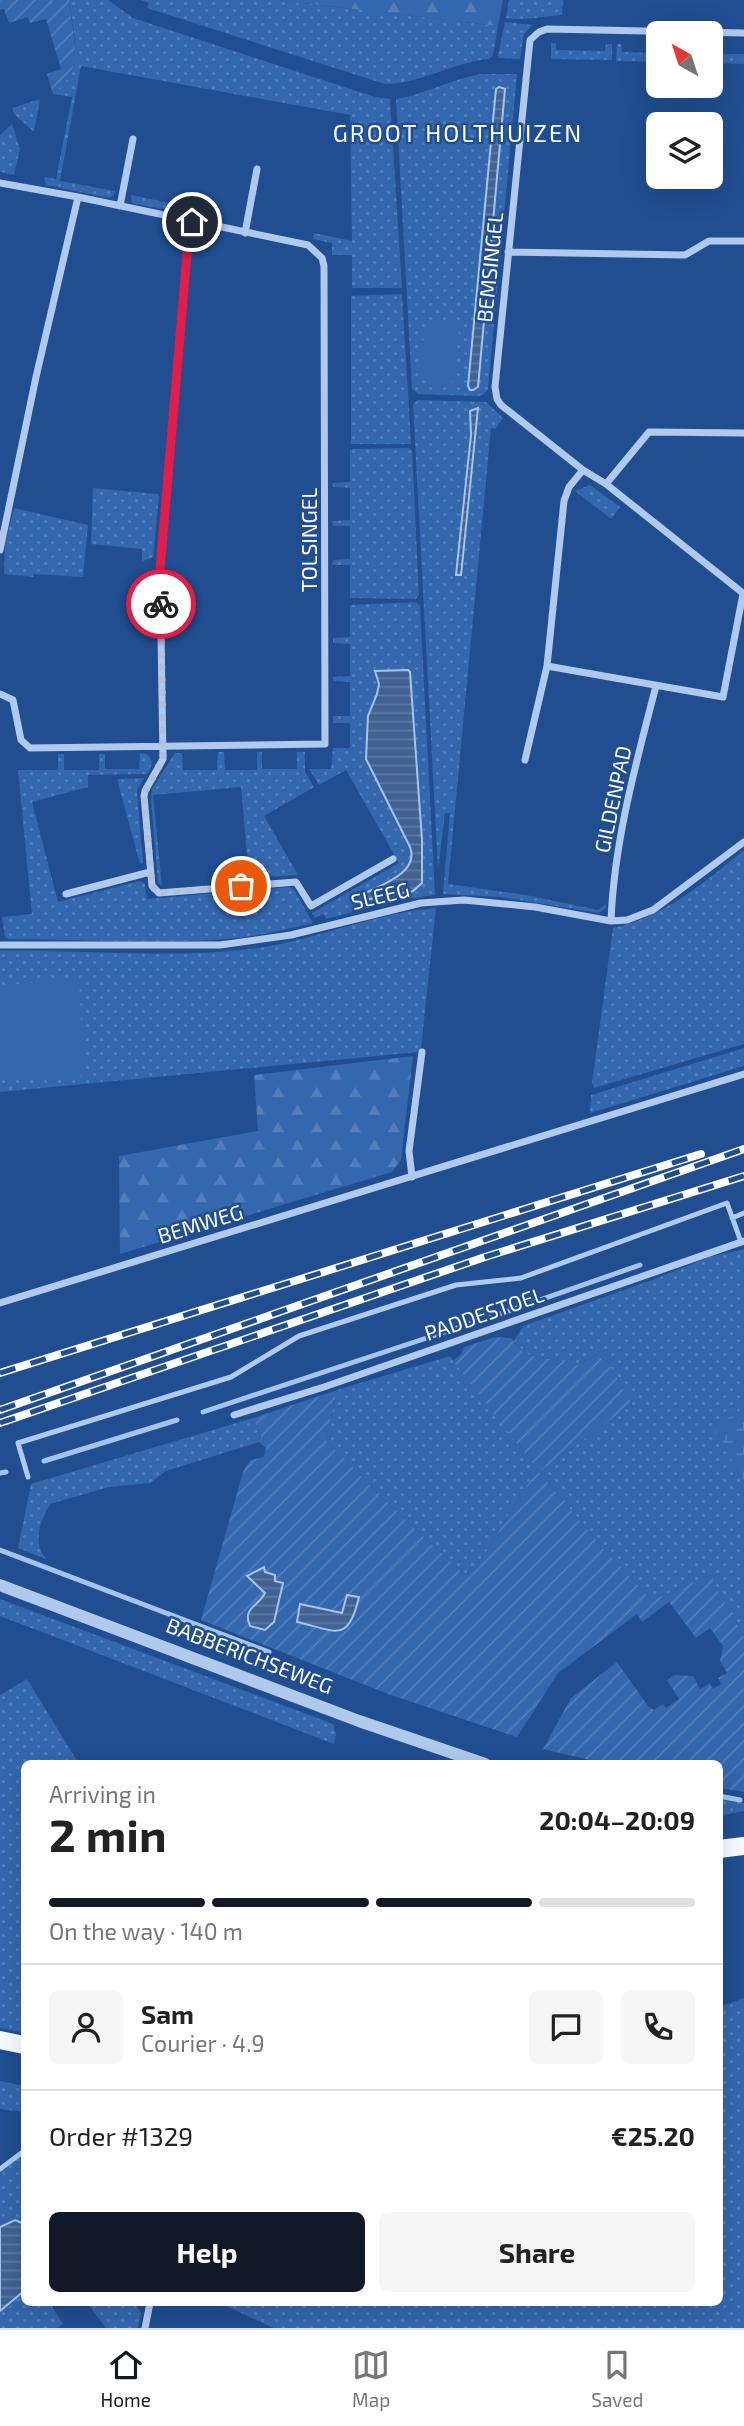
<!DOCTYPE html>
<meta charset="utf-8">
<style>
:root{--surface:#fff;--page:#f6f6f6;--text:#222;--muted:#767676;--line:#e0e0e0;--accent:#111827}
body{margin:0;font-family:"Exo 2",sans-serif;background:var(--page);color:var(--text);height:100vh;display:flex;flex-direction:column;font-size:26px;white-space:nowrap}
*{box-sizing:border-box;margin:0}
p{font-size:23px;color:var(--muted)}
.icon{flex:none;width:38px;height:38px;fill:none;stroke:currentColor;stroke-width:2;stroke-linecap:round;stroke-linejoin:round}
.map{position:relative;flex:1;overflow:hidden}
.details{position:absolute;left:21px;top:1760px;width:702px;height:546px;display:flex;flex-direction:column;background:var(--surface);border-radius:10px;box-shadow:0 7px 28px #0002}
.details>*{flex:none}
.needle{width:46px;rotate:321deg}
.tools{position:absolute;left:646px;top:21px;display:grid;gap:14px}
.tools a{display:grid;place-items:center;width:77px;height:77px;border-radius:10px;background:var(--surface);box-shadow:0 7px 28px #0002;font-size:35px}
.pin{position:absolute;display:grid;place-items:center;width:60px;height:60px;color:#fff;margin:-30px;border:4px solid #fff;border-radius:50%;box-shadow:0 2px 7px #0007}
.courier{position:absolute;display:grid;place-items:center;width:70px;height:70px;margin:-35px;border:5px solid #e11d48;border-radius:50%;background:#fff;color:#222;box-shadow:0 2px 9px #0007}
.headline em{font-style:normal;font-weight:700}
.headline div{display:flex;flex-direction:column-reverse}
.headline{display:flex;align-items:center;justify-content:space-between;height:119px;padding:0 28px}
h1{font-size:46px;font-weight:700;line-height:52px}
.bar{display:grid;grid-template-columns:repeat(4,1fr);gap:10px 7px;align-content:center;height:84px;padding:0 28px}
.bar i{height:9px;border-radius:5px;background:var(--line)}
.bar .on{background:var(--accent)}
.bar p{grid-column:span 4}
.line{display:flex;align-items:center;gap:18px;padding:0 28px;border-top:2px solid var(--line)}
.line div{flex:1}
.round{display:grid;place-items:center;flex:none;width:74px;height:74px;border-radius:10px;background:var(--page)}
.action{display:flex;gap:14px;margin-top:auto;padding:14px 28px}
.action a{flex:1;height:80px;border-radius:10px;background:var(--accent);color:#fff;font-size:28px;font-weight:700;line-height:80px;text-align:center}
.action a+a{background:var(--page);color:var(--text)}
.tabs{display:flex;justify-content:space-around;align-items:center;height:98px;border-top:2px solid var(--line);background:var(--surface);font-size:19px;color:var(--muted)}
.tabs a{display:grid;justify-items:center;gap:4px}
.tabs .on{color:var(--accent)}
.map>svg:first-child{display:block}
.grass{fill:url(#grass-dots)}
.forest{fill:url(#forest-firs)}
.wetland{fill:url(#wetland-marsh)}
.park{fill:#3367ae}
.garden{fill:url(#garden-furrows)}
.water{fill:url(#water-rules);stroke:#a4c4ee;stroke-width:2}
.lines{fill:none;stroke-linecap:round;stroke-linejoin:round}
.stream{stroke:#a4c4ee;stroke-width:5}
.service{stroke:#b0caed;stroke-width:5}
.minor{stroke:#b0caed;stroke-width:7}
.tertiary{stroke:#b0caed;stroke-width:12}
.primary{stroke:#f7faff;stroke-width:18}
.rail-casing{stroke:#fff;stroke-width:8}
.rail{stroke:#204e91;stroke-width:5;stroke-dasharray:16;stroke-linecap:butt}
.done{stroke:#b1c1d8;stroke-width:7;stroke-dasharray:0 12.6}
.route{stroke:#e11d48;stroke-width:9}
.labels{text-anchor:middle;dominant-baseline:central;stroke-width:5;stroke-linejoin:round;paint-order:stroke}
.street-label{font-size:21px;fill:#fff;stroke:#204e91}
.quarter-label{font-size:24px;letter-spacing:2px;fill:#fff;stroke:#204e91}
</style>
<div class="map">
<svg width="744" height="2328" viewBox="0 0 744 2328">
<defs>
<pattern id="grass-dots" width="8" height="8" patternUnits="userSpaceOnUse" patternTransform="scale(1.75)"><rect width="8" height="8" fill="#3367ae"/><path d="M2 2h.1M6 6h.1" fill="none" stroke="#527eba" stroke-width="1.8" stroke-linecap="round"/></pattern>
<pattern id="forest-firs" width="22" height="20" patternUnits="userSpaceOnUse" patternTransform="scale(1.75)"><rect width="22" height="20" fill="#3367ae"/><path d="M5 1l3.5 6h-7zM16 11l3.5 6h-7z" fill="#527eba"/></pattern>
<pattern id="wetland-marsh" width="20" height="14" patternUnits="userSpaceOnUse" patternTransform="scale(1.75)"><rect width="20" height="14" fill="#3367ae"/><path d="M1 5h8M5 5V1M11 12h8M15 12V8" fill="none" stroke="#527eba"/></pattern>
<pattern id="garden-furrows" width="10" height="10" patternUnits="userSpaceOnUse" patternTransform="scale(1.75)"><rect width="10" height="10" fill="#3367ae"/><path d="M-1 1l2-2M0 10L10 0M9 11l2-2" fill="none" stroke="#527eba"/></pattern>
<pattern id="water-rules" width="6" height="5" patternUnits="userSpaceOnUse" patternTransform="scale(1.75)"><rect width="6" height="5" fill="#416292"/><path d="M0 2.5h6" fill="none" stroke="#5e7aa2"/></pattern>
</defs>
<rect width="100%" height="100%" fill="#204e91"/>
<!-- grass -->
<path class="grass" d="M69,0H108L133,18L375,97L390,99L402,288H352V255H332V243L313,239L314,233L352,241L350,115L81,66L60,181L115,191L114,195L110,198L46,185L44,177L56,179L72,97L53,94C59,88 68,81 71,73C80,51 72,23 69,0Z
M141,0H277L498,26L493,55L489,59C453,62 420,84 385,84L147,8L149,3Z
M509,0H563L562,15C542,16 526,21 506,18Z
M505,22L532,25L524,34L520,59L499,58L498,55Z
M551,43H556V50L605,51L606,44H612V60L551,59Z
M617,44H621L622,52L658,53V62L616,61Z
M711,54H744V64L711,63Z
M481,74H517L488,389L483,395L478,396L418,394L412,389L396,99C426,94 452,79 481,74Z
M40,99L34,132L14,114L12,108Z
M12,124L20,149L14,175L0,172V135Z
M131,195L184,206L183,213L132,203Z
M402,294L411,444H351V296Z
M418,400L486,402L503,418L495,429L491,428L448,884L526,895L598,910L606,904V908L599,913L501,897L443,894L450,813H445L438,869L413,404Z
M409,448L412,450L419,595L416,599L350,598V565H332L333,560L350,559V526H333L332,521L350,520V488L333,487L332,483L350,482V450L352,449Z
M590,485L620,507L611,519L575,491Z
M93,488L157,494L159,496L153,557L142,561V549L91,544Z
M14,508L88,525L83,577L34,574L33,577L4,574L5,544Z
M416,602L420,606L435,895L401,900L326,919L323,914L315,918L312,913L399,863L346,770L319,785L309,769H331L333,748H350V723H333V716H350V682L333,681V677L350,676V644L333,643V638L350,637V605Z
M218,752H224L225,770H257V752H262V769H297V752H305V772L314,787L264,816L298,875L249,878L241,787L153,795L162,886L158,883L151,800L152,789L175,753H182L183,770H217Z
M140,753L146,754C155,760 151,767 147,774L88,775V787L32,802L58,902L140,881L145,884L147,899L290,887L295,891L313,923C291,928 268,934 245,937C166,946 87,939 8,939L5,937L2,917L32,914L18,770H58V754H64V770H99V754H105V769H139Z
M144,778L137,791L143,863L140,864L117,779Z
M744,850V1044L594,1088L592,1082L613,928C664,917 705,882 744,850Z
M436,908L421,1048L419,1052L0,1092V951C85,949 173,960 258,948C318,939 375,913 436,908Z
M744,1048V1066L590,1113L591,1095Z
M744,1249V1408L714,1426L744,1483V1637L710,1575L652,1600L603,1548L539,1472L632,1404L606,1359L604,1360L599,1353L578,1365L525,1354L514,1341L523,1326L652,1280L710,1257Z
M450,1356L537,1469L476,1568L465,1575L393,1508L326,1440L337,1390Z
M253,1418L266,1448L259,1442L166,1471L150,1483L109,1487L50,1504C40,1522 32,1542 46,1559L18,1548L31,1484Z
M0,1599L333,1724L336,1734L334,1744L0,1616Z
M27,1679L79,1764H24V2033L0,2028V1695Z
M719,1798L744,1803V1811L719,1816Z
M744,1998V2328H274L219,2303H487L495,2307L497,2303H719V2007Z
M0,2081L24,2086V2112L0,2109Z
M23,2154L24,2224L8,2223L0,2227V2171Z
M24,2291V2303H50L63,2324L57,2328H0V2311Z
M87,2303H134L141,2313L138,2328H106Z"/>
<!-- forest -->
<path class="forest" d="M277,0H503L498,26Z
M413,1056L401,1160L392,1172L120,1254L119,1156L258,1131L254,1075Z"/>
<!-- wetland -->
<path class="wetland" d="M744,1408V1483L714,1426Z"/>
<!-- park -->
<path class="park" d="M428,321L460,324L452,385L420,380L425,324Z
M79,980L84,1075L0,1079V985Z"/>
<!-- garden -->
<path class="garden" d="M0,0H69C71,23 80,51 71,73C68,81 59,88 53,94L47,74L61,69L46,19L30,23L28,17L9,23L4,9L0,10Z
M495,1337L511,1338L525,1354L578,1365L599,1353L603,1360L606,1359L632,1404L539,1472L603,1548L652,1600L710,1575L744,1637V1792L719,1788V1764H606L543,1749L571,1698L617,1662L648,1706L654,1710L663,1704L666,1708L679,1699L667,1680L674,1675L693,1676L700,1689L710,1683L713,1689L721,1684L718,1678L727,1673L720,1661L723,1646L710,1628L696,1638L669,1602L642,1622L637,1614L558,1673L517,1737L388,1694L201,1620L243,1472L250,1460L264,1457L266,1448L253,1418L337,1390L326,1440L393,1508L465,1575L476,1568L537,1469L453,1361L461,1354L464,1347Z"/>
<!-- water -->
<path class="water" d="M499,87L505,89L478,387L473,390H470L468,386L496,89Z
M478,408L461,575H456L471,435L470,411Z
M408,670L410,672L422,840V883L413,891L364,900L362,895C380,885 420,873 410,847L366,759L368,716L377,694L379,684L375,671Z
M264,1567L265,1572L275,1575V1581L283,1583L274,1622L265,1630L250,1626C242,1608 258,1607 265,1593L247,1576Z
M347,1595L359,1597C348,1645 335,1630 297,1622L300,1604L342,1613Z
M15,2220L24,2224V2291L0,2311V2227Z"/>
<g class="lines">
<!-- stream -->
<path class="stream" d="M491,1317L640,1265
M203,1412L478,1321
M44,1461L177,1420
M0,1473L6,1472
M0,1550L269,1652
M719,1796L740,1800"/>
<!-- service -->
<path class="service" d="M732,1218L744,1213
M28,1477L18,1443L231,1377L299,1336L456,1285L521,1278L727,1203L741,1242
M0,2169L24,2151"/>
<!-- minor -->
<path class="minor" d="M744,33L547,29L539,32L530,40L495,387L497,399L501,405L583,470L606,484L744,594
M0,183L78,197L308,245L322,258L324,266L325,744L30,748L21,740L13,700L0,694
M120,206L133,139
M192,222L188,242L160,570L163,759L145,791L144,796L152,886L159,893L296,882L311,906L393,859
M245,233L257,169
M508,252L685,255L709,241H744
M606,484L649,432L744,433
M0,550L36,377L78,197
M547,666L723,697L743,594
M525,760L547,666L564,501L569,487L583,470
M66,894L150,872
M611,921C614,842 636,763 656,686
M0,945H220L291,935L421,903L464,900L535,907L611,921L627,920L653,910L744,842
M412,1177L409,1151L422,1052
M0,1303L744,1074
M234,1415L324,1387L744,1241
M145,2328L150,2303"/>
<!-- tertiary -->
<path class="tertiary" d="M0,1585L359,1721L485,1764"/>
<!-- primary -->
<path class="primary" d="M719,1849L744,1846
M0,2040L24,2045"/>
<defs>
<path id="rail" d="M0,1373L701,1154
M0,1410L744,1149
M0,1423L485,1257L744,1176"/>
</defs>
<!-- rail casing -->
<use href="#rail" class="rail-casing"/>
<!-- rail -->
<use href="#rail" class="rail"/>
</g>
<g class="lines">
<!-- done -->
<path class="done" d="M161,604L163,759L145,791L144,796L152,886L159,893L241,886"/>
<!-- route -->
<path class="route" d="M161,604L160,570L188,242L192,222"/>
</g>
<g class="labels">
<!-- street labels -->
<g class="street-label">
<text transform="translate(489 267) rotate(-84)">BEMSINGEL</text>
<text transform="translate(308 540) rotate(-90)">TOLSINGEL</text>
<text transform="translate(612 799) rotate(-78)">GILDENPAD</text>
<text transform="translate(380 895) rotate(-13)">SLEEG</text>
<text transform="translate(200 1223) rotate(-17)">BEMWEG</text>
<text transform="translate(484 1313) rotate(-19)">PADDESTOEL</text>
<text transform="translate(250 1655) rotate(21)">BABBERICHSEWEG</text>
</g>
<!-- quarter labels -->
<g class="quarter-label">
<text x="458" y="132">GROOT HOLTHUIZEN</text>
</g>
</g>
</svg>
<div class="tools">
<a><svg class="needle" viewBox="-14 -14 28 28"><path d="M0-13l5 13h-10z" fill="#e53935"/><path d="M0 13l5-13h-10z" fill="#767676"/></svg></a>
<a><svg class="icon" aria-label="layers" viewBox="0 0 24 24"><path d="M12 4l9 5-9 5-9-5zM3 14l9 5 9-5"/></svg></a>
</div>
<div class="pin" style="left:241px;top:886px;background:#ea580c"><svg class="icon" aria-label="bag" viewBox="0 0 24 24"><path d="M5 8h14l-1 12H6zM9 8a3 3 0 0 1 6 0"/></svg></div>
<div class="pin" style="left:192px;top:222px;background:#1f2937"><svg class="icon" aria-label="home" viewBox="0 0 24 24"><path d="M3 11l9-7 9 7M6 9v11h12V9"/></svg></div>
<div class="courier" style="left:161px;top:604px"><svg class="icon" aria-label="bike" viewBox="0 0 24 24"><circle cx="6" cy="16" r="4"/><circle cx="18" cy="16" r="4"/><path d="M6 16l4-8h5l3 8M10 8l3 8H6M13 5h3"/></svg></div>
<section class="details">
<div class="headline"><div><h1>2 min</h1><p>Arriving in</p></div><em>20:04–20:09</em></div>
<div class="bar"><i class="on"></i><i class="on"></i><i class="on"></i><i></i><p>On the way · 140 m</p></div>
<div class="line" style="height:126px"><a class="round"><svg class="icon" aria-label="person" viewBox="0 0 24 24"><circle cx="12" cy="8" r="4"/><path d="M4 21q1-7 8-7t8 7"/></svg></a><div><b>Sam</b><p>Courier · 4.9</p></div><a class="round"><svg class="icon" aria-label="chat" viewBox="0 0 24 24"><path d="M4 5h16v11H9l-5 4z"/></svg></a><a class="round"><svg class="icon" aria-label="phone" viewBox="0 0 24 24"><path d="M5 4h4l2 5-3 2q2 4 5 5l2-3 5 2v4C11 20 4 13 5 4z"/></svg></a></div>
<div class="line" style="height:91px"><div>Order #1329</div><b>€25.20</b></div>
<div class="action"><a>Help</a><a>Share</a></div>
</section>
</div>
<nav class="tabs">
<a class="on"><svg class="icon" aria-label="home" viewBox="0 0 24 24"><path d="M3 11l9-7 9 7M6 9v11h12V9"/></svg>Home</a>
<a><svg class="icon" aria-label="map" viewBox="0 0 24 24"><path d="M3 6l6-2 6 2 6-2v14l-6 2-6-2-6 2zM9 4v14M15 6v14"/></svg>Map</a>
<a><svg class="icon" aria-label="saved" viewBox="0 0 24 24"><path d="M7 4h10v16l-5-4-5 4z"/></svg>Saved</a>
</nav>
